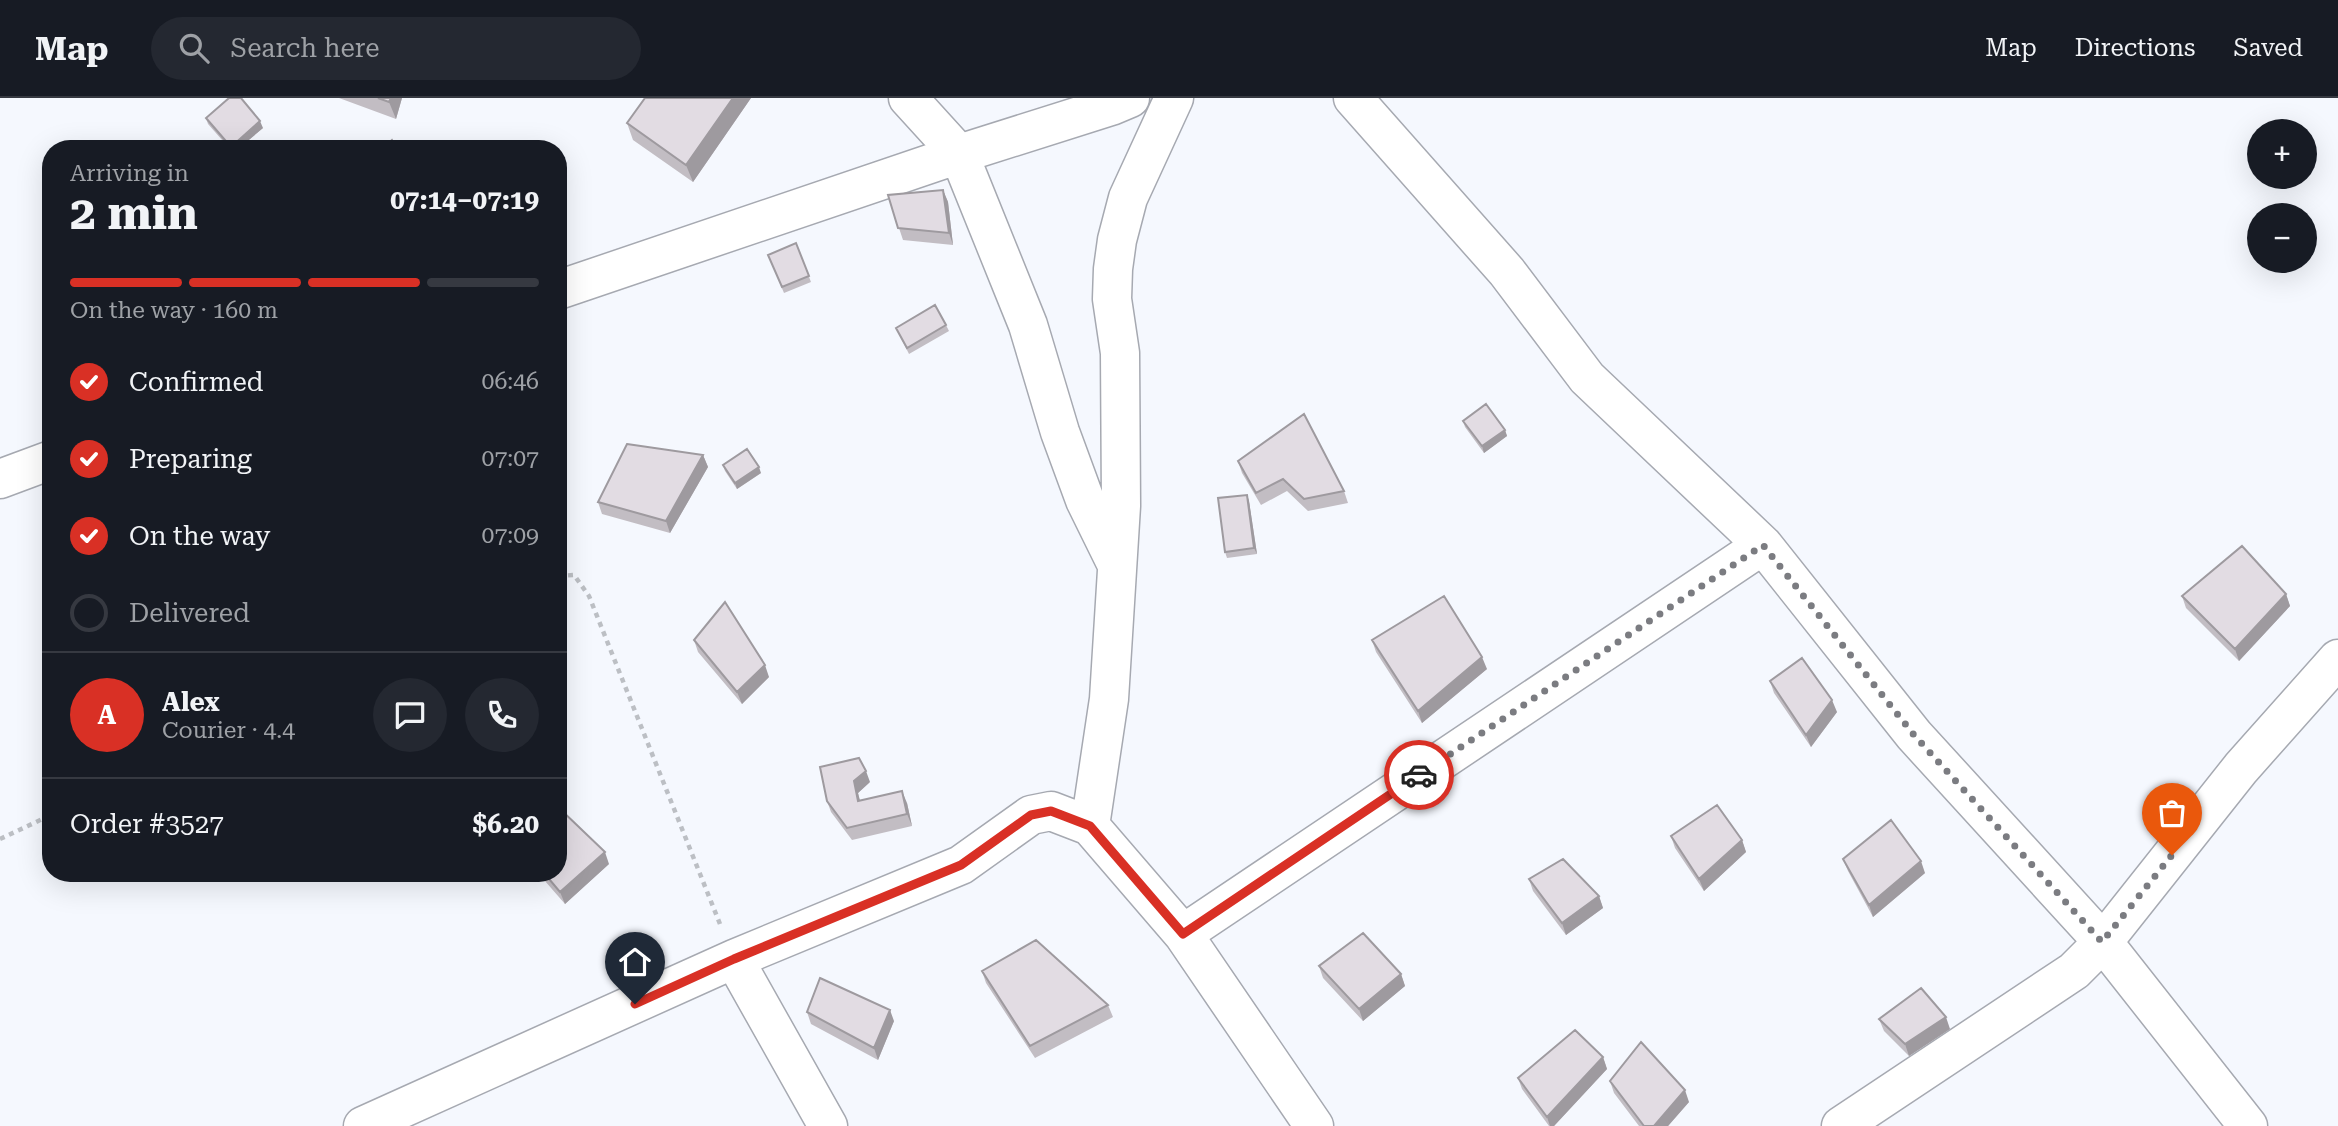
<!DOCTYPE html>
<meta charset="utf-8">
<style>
:root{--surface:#171b24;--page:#242831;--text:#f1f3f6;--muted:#9ea1a6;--line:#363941;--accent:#d93025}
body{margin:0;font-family:"Roboto Serif",serif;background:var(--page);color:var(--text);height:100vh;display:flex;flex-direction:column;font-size:26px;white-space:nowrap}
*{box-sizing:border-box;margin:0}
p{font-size:23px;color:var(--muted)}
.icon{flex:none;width:38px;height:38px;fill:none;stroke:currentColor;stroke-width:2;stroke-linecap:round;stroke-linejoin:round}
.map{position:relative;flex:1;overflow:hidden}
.details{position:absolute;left:42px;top:42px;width:525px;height:742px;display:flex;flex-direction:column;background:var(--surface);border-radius:28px;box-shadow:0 7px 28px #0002}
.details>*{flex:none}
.controls{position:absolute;left:2247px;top:21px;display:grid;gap:14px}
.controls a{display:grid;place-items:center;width:70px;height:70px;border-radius:50%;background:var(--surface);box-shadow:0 7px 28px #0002;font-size:35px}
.pin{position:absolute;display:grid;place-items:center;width:60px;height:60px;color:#fff;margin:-72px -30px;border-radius:50% 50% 50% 0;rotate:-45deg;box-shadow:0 0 7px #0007}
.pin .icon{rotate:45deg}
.courier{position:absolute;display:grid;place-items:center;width:70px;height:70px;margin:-35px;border:5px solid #d93025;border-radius:50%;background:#fff;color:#222;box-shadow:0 2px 9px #0007}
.overview em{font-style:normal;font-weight:700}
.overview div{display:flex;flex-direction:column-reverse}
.overview{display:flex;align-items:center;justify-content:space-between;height:119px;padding:0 28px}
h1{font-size:46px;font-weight:700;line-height:52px}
.bar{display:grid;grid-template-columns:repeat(4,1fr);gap:10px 7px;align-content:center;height:84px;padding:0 28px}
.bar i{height:9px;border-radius:5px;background:var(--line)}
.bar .on{background:var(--accent)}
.bar p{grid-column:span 4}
.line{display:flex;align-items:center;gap:18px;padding:0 28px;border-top:2px solid var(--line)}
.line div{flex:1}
.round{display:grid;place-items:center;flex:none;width:74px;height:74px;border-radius:37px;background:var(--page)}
ol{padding:0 28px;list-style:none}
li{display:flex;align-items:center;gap:21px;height:77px}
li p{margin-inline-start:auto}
li .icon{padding:7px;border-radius:50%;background:var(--accent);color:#fff;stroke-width:4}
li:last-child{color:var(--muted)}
li i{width:38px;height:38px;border:4px solid var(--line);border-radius:50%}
header{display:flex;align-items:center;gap:42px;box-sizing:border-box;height:98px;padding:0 35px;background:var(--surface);border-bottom:2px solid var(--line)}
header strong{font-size:33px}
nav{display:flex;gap:38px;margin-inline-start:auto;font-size:24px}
.search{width:490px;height:63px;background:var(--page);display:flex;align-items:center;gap:18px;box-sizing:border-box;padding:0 24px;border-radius:38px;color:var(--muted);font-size:26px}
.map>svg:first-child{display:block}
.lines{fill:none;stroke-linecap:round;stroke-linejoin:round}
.minor-casing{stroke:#a6a9b1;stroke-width:41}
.path{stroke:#bcbfc4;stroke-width:4.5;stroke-dasharray:5 5;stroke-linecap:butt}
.minor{stroke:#fff;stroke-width:38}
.wall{fill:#c2bdc3}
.shaded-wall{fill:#9e9a9f}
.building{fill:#e2dce3;stroke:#9e9a9f;stroke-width:2}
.done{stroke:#7b7c81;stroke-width:7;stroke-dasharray:0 12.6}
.route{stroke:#d93025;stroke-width:9}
</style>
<header>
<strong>Map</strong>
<div class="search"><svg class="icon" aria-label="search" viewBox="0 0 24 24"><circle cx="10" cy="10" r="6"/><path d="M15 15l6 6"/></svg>Search here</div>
<nav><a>Map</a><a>Directions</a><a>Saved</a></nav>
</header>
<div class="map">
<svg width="2338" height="1028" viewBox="0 0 2338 1028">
<rect width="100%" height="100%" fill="#f5f8fe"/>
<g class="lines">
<defs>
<path id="minor" d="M908,0L959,56L1028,227L1060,334L1085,402L1116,465
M1353,0L1507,174L1587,280L1763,447L1914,637L2103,844L2248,1028
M558,192L959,56L1111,8L1130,0
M0,381L51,362
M1090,728L1109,601L1121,408L1120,255L1112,201L1113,171L1117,142L1128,100L1174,0
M1183,836L1763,447
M734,861L828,1028
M363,1028L734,861L961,767L1031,717L1051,713L1090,728L1183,836L1314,1028
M1841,1028L2074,873L2103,844L2241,670L2338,561"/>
</defs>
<!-- minor casing -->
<use href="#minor" class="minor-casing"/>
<!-- path -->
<path class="path" d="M558,478L574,477L589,498L720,826
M0,741L51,717"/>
<!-- minor -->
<use href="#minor" class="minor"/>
</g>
<!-- wall -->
<path class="wall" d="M339,0H402L396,21Z
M751,0L693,84L633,42L627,25Z
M206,20L263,30L238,51H230L208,26Z
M943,92L948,104L953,147L903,142L888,97Z
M796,145L811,184L784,195L768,157Z
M946,227L949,233L909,256L896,230Z
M1463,323L1505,332L1507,338L1484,355L1465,329Z
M703,357L708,369L670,435L602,416L598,404Z
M1238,363L1344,393L1348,405L1308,413L1287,393L1261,407L1242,375Z
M723,367L761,375L737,391L725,373Z
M1247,397L1249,403L1257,456L1227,460L1225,454Z
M2286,496L2290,508L2239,563L2186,510L2182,498Z
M694,542L769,579L742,606L698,554Z
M1372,542L1487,571L1422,625L1376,554Z
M1770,583L1837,614L1811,649L1774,595Z
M870,684L858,695L860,703L907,705L912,728L852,742L831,714L827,703Z
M1671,738L1742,742L1746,754L1704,793L1675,750Z
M1843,761L1925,775L1873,819L1848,773Z
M609,766L565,806L538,775H558Z
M1529,781L1599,798L1603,810L1566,837L1533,793Z
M1319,868L1401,876L1405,888L1363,923L1323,880Z
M982,873L1108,907L1113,919L1035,960L986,885Z
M807,914L894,923L878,962L811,926Z
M1879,921L1950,931L1909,958L1884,933Z
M1603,959L1607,971L1554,1028H1549L1522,991L1518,980Z
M1610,983L1689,1004L1668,1028H1639L1614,995Z"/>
<!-- shaded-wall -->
<path class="shaded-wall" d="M391,0H402L396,21L389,4Z
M733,0H751L693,84L686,67Z
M260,23L263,30L238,51H232L231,49Z
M943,92L948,104L953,147L949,135Z
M1505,332L1507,338L1484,355L1482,348Z
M703,357L708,369L670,435L666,423Z
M759,369L761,375L737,391L735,385Z
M1247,397L1249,403L1257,456L1254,450Z
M2286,496L2290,508L2239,563L2235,551Z
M1482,559L1487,571L1422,625L1418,613Z
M765,567L769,579L742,606L737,594Z
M1832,602L1837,614L1811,649L1806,637Z
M866,673L870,684L858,695L863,715L858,703L854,683Z
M902,693L907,705L912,728L907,716Z
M1742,742L1746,754L1704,793L1699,781Z
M605,754L609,766L565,806L560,794Z
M1921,763L1925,775L1873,819L1869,807Z
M1599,798L1603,810L1566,837L1562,825Z
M1401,876L1405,888L1363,923L1359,911Z
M890,912L894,923L878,962L874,950Z
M1946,919L1950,931L1909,958L1905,946Z
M1603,959L1607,971L1554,1028H1550L1547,1019Z
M1685,992L1689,1004L1668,1028H1654Z"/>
<!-- building -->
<path class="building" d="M229,0H241L260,23L231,49L206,20Z
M378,0H391L389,4Z
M645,0H733L686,67L627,25Z
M392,42L399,51H382Z
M943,92L949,135L898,130L888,97Z
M796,145L809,178L782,189L768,157Z
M935,207L946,227L907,250L896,230Z
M1486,306L1505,332L1482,348L1463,323Z
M1304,316L1344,393L1304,401L1283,381L1256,395L1238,363Z
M627,346L703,357L666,423L598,404Z
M747,351L759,369L735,385L723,367Z
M1247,397L1254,450L1225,454L1218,400Z
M2242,448L2286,496L2235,551L2182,498Z
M1444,498L1482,559L1418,613L1372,542Z
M725,504L765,567L737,594L694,542Z
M1802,560L1832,602L1806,637L1770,583Z
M859,660L866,673L854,683L858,703L902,693L907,716L847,730L827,703L820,669Z
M1717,707L1742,742L1699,781L1671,738Z
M558,709L605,754L560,794L544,775H558Z
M1891,722L1921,763L1869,807L1843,761Z
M1563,761L1599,798L1562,825L1529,781Z
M1363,835L1401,876L1359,911L1319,868Z
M1036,842L1108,907L1030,948L982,873Z
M820,880L890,912L874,950L807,914Z
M1921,890L1946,919L1905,946L1879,921Z
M1575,932L1603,959L1547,1019L1518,980Z
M1641,944L1685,992L1654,1028H1644L1610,983Z"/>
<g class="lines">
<!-- done -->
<path class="done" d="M1419,677L1763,447L1914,637L2102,844L2172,757"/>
<!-- route -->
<path class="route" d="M635,906L734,861L961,767L1031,717L1051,713L1090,728L1183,836L1419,677"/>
</g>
</svg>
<div class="controls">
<a>+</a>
<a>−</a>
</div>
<div class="pin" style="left:2172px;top:757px;background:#ea580c"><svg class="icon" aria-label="bag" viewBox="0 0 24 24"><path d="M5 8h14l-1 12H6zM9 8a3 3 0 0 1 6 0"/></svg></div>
<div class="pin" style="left:635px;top:906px;background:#1f2937"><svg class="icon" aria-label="home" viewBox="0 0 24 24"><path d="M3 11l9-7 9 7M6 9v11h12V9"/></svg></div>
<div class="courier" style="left:1419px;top:677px"><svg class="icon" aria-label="car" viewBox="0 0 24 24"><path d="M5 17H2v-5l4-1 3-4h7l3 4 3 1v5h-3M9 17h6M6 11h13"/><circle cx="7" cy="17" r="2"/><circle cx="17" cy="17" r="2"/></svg></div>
<section class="details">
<div class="overview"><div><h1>2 min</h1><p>Arriving in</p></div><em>07:14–07:19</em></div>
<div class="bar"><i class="on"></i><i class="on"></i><i class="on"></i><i></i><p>On the way · 160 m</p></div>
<ol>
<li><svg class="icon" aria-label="check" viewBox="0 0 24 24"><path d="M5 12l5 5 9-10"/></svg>Confirmed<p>06:46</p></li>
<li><svg class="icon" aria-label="check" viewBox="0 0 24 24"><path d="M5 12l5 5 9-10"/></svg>Preparing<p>07:07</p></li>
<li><svg class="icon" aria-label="check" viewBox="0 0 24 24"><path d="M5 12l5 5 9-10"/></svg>On the way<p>07:09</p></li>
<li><i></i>Delivered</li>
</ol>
<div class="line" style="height:126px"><b class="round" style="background:var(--accent);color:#fff">A</b><div><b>Alex</b><p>Courier · 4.4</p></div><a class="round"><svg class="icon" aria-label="chat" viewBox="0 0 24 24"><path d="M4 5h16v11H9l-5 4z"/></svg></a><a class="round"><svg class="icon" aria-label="phone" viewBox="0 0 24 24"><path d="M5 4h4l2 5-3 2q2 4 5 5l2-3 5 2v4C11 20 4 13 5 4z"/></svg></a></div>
<div class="line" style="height:91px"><div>Order #3527</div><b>$6.20</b></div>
</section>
</div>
